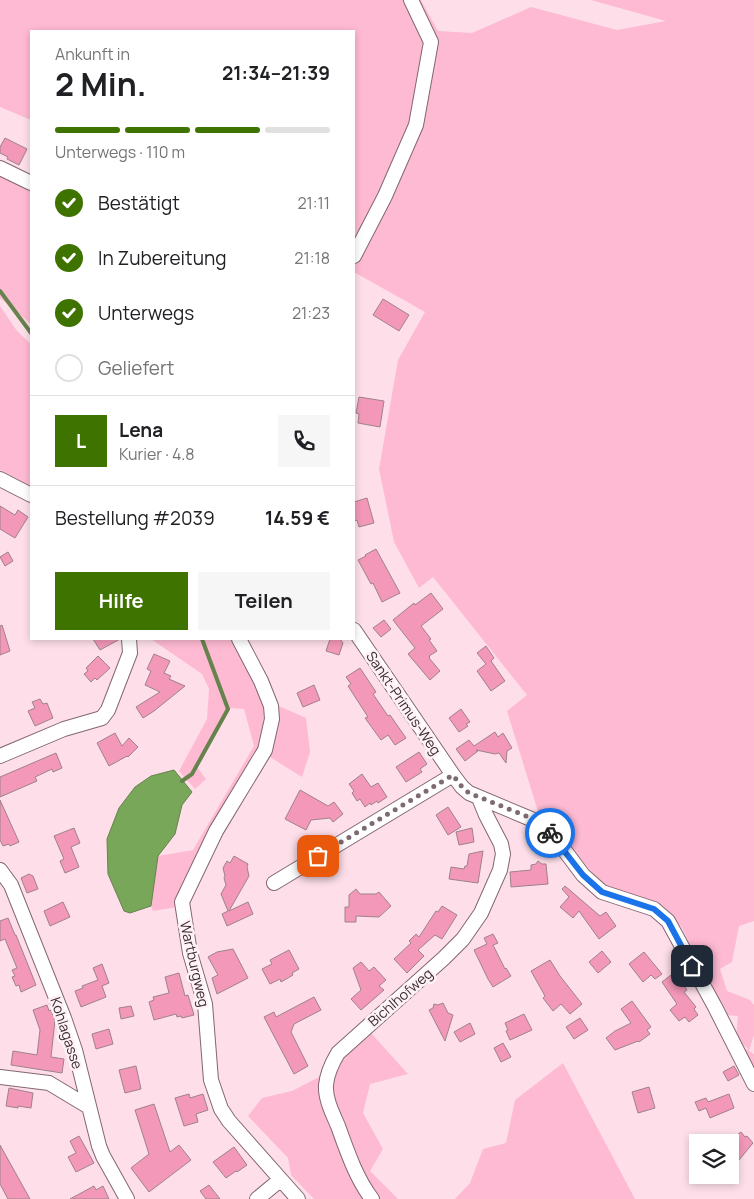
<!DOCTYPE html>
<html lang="de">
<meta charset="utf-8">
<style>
:root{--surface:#fff;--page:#f6f6f6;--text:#202124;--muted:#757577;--line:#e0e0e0;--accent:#3e7300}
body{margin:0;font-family:Manrope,sans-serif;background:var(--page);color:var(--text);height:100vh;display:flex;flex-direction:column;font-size:19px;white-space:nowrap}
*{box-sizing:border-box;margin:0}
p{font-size:16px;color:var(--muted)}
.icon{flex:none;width:28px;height:28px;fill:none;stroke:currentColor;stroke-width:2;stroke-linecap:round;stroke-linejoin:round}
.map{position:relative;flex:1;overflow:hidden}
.side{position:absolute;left:30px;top:30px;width:325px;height:610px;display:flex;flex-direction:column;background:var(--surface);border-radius:0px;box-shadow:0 2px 8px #0003}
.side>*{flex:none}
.buttons{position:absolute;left:689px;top:1134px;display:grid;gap:10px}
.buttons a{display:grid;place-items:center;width:50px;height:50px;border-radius:0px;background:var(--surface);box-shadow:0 2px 8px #0003;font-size:25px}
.pin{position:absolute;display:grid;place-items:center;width:42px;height:42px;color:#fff;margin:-21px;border-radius:10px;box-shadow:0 2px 8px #0006}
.courier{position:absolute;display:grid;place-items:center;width:50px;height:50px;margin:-25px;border:4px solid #1a73e8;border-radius:50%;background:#fff;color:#222;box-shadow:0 1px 6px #0007}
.head em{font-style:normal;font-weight:700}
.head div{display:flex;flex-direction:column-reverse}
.head{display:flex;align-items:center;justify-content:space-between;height:85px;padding:0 25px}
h1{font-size:32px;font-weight:700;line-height:38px}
.bar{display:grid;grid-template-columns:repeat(4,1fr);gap:8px 5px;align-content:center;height:60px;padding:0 25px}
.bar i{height:6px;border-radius:4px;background:var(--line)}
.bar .on{background:var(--accent)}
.bar p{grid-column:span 4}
.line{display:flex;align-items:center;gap:12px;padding:0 25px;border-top:1px solid var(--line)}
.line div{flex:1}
.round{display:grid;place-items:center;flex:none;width:52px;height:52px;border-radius:0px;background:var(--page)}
ol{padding:0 25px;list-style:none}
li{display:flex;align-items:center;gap:15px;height:55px}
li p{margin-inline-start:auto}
li .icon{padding:5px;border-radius:50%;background:var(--accent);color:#fff;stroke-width:4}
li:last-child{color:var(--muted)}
li i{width:28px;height:28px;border:2px solid var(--line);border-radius:50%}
.cta{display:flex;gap:10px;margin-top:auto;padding:10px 25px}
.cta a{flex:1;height:58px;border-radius:0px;background:var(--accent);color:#fff;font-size:20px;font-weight:700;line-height:58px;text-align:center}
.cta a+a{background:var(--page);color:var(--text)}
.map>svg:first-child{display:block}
.green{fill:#febad2}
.water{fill:#79a75a;stroke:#66824d}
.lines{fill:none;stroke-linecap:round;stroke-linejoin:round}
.stream{stroke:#66824d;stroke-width:4}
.building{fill:#f398b9;stroke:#9e828b}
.minor-casing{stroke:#826770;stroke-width:16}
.minor{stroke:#fff;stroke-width:14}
.done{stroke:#7d6b71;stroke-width:5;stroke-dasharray:0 9}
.route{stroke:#1a73e8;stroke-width:6}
.labels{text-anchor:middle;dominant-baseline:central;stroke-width:5;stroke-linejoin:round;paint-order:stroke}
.street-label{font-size:14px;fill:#382c30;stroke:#fff2f6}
</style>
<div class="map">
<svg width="754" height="1199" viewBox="0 0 754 1199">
<rect width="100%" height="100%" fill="#fedfe9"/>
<!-- green -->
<path class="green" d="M0,0H421L438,31L472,33L531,7L617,30L666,21L591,0H754V921L739,926L732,962L720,969L727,991L750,1000L754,1005V1035L749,1051L754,1054V1072L744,1049L749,1050L736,1038L738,1016L725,1015L682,928L662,905L606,888L556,831L540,818L507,711L527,695L433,577L419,588L394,542L379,469L398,360L425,312L354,272V31H31V120L0,107Z
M0,171L31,188V324L0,298Z
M0,306L17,331L31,344V487L0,470Z
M151,639H233L263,699L306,718L310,752L302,777L270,757L215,846L189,905L153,911L151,906L158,856L193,850L254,746L244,709L231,708L197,767L206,779L195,789L179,771L207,719L209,689L202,674Z
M371,1033L408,1074L370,1084L363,1113L383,1149L370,1171L398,1199H314L291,1175L288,1158L248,1116L262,1098L292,1091L321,1076Z
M563,1063L635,1199H455L470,1183L483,1149L506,1143L515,1100Z"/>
<!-- water -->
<path class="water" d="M174,770L192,792L182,805L175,834L158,856L151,906L130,913L124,911L108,874L107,839L119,808L135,787L151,776Z"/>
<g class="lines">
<!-- stream -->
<path class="stream" d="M0,291L31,333
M182,781L192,774L228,709L202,639"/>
</g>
<!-- building -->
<path class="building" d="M5,138L27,149L19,165L7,159L8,157L0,153V147Z
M383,299L409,315L399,331L373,315Z
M359,397L384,401L380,427L358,423L359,414L356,413Z
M367,498L374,523L359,527L357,520L354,521V502Z
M0,506L15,515L18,510L28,517L15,538L0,529Z
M376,549L400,593L382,602L373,583L371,584L358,560L366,556L365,555Z
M8,552L13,561L5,566L0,557Z
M431,593L443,609L421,626L431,639L429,640L437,651L429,656L430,657L429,658L440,671L430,680L408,654L415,648L393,620L414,603L415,605Z
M384,620L391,629L381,637L373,628Z
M2,625L10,651L0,655V626Z
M93,639H120L100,650Z
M330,639H340L343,643L339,655L326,651Z
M486,646L494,658L491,661L505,681L491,691L477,671L486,664L477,653Z
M154,654L170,661L164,673L171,676L169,679L185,686L154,711L143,718L136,707L160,692L145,685L151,671L147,669Z
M98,656L110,668L97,680L95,678L91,682L84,674L88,671L86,668Z
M360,668L376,692L373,694L388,716L390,715L406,738L395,745L388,735L381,740L365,718L368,717L348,686L351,684L346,677Z
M314,685L320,700L303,707L297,693Z
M40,699L43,704L47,703L53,718L35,726L28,711L35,708L32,702Z
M461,709L470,722L466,724L468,726L459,732L449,718Z
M495,732L498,737L503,733L512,748L507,751L506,763L499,753L495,754L476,750L478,751L465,761L456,749L469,740L474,746Z
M115,733L122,746L129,738L138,747L128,757L127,756L109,766L97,743Z
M419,752L427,764L420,769L422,772L406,782L396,767Z
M56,753L62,768L53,772L52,769L35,777L37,781L0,797V777Z
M362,774L371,787L378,783L387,797L378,803L377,801L371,805L370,803L365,807L360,799L357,801L352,793L354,791L349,784Z
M300,790L328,806L334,802L343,814L333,822L330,818L311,820L306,830L285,819Z
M0,800L19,842L10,846L9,844L3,846L0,840Z
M448,807L461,827L448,835L436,815Z
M74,828L80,843L71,847L79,867L65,873L60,861L64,859L54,836Z
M472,828L474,842L459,845L456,832Z
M483,851L478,883L449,879L451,867L464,869L465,866H467L469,854Z
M234,856L248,864L247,867L249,876L229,911L248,902L253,914L227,926L222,914L228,911L221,894L226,885L224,878L225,876L223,868L227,861L230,863Z
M538,861L542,864H546L548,884L511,887L510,872L531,870V865L536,864Z
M29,874L33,876L38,889L27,893L21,878Z
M565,886L600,916L606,912L616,926L599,939L579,911L573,918L560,907L569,897L562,889Z
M356,889L360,894H376L379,892L391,906L379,917L356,916V922H345V907H349V895Z
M63,902L70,917L50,926L44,911Z
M442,906L457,915L442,939L435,935L418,950L424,956L407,973L394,959L411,943L409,941L416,934L419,937L436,911L438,912Z
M8,918L15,935H16L36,985L21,992L19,985L16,986L12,977L15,976L12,970L17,968L5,939L0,941V921Z
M493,934L498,943L493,945L505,969L506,968L511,976L493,987L488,979L474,950L487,944L484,938Z
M233,949L248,978L217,994L212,978L218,975L208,957L217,952Z
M289,950L299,969L292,973L293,975L281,982L280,979L270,984L262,969L272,964L270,960Z
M602,951L611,962L598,973L589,962Z
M644,952L662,974L655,979L651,975L643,982L629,964Z
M550,960L560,976L582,1004L570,1014L561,1004L553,1011L543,998L545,996L531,971Z
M361,962L369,971L374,967L386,980L379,986L384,990L361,1010L351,999L361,990L353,968Z
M102,964L109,983L102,986L106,997L81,1007L75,991L83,988L82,986L98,980L93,968Z
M675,972L687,990L684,992L696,1007L694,1009L698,1015L689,1022L685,1017L679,1021L670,1010L677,1004L662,982Z
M179,973L185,996L188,995L194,1015L182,1018L181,1016L177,1017L176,1014L154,1020L149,1002L154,1000L153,997L169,993L165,977Z
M314,997L321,1010L294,1024L291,1032L308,1066L294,1074L264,1017L274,1012L276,1017Z
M632,1001L651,1027L647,1030L650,1034L639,1042L638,1041L615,1050L606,1038L615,1031L631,1023L621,1009Z
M443,1003L448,1013L453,1015L445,1041L429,1010L433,1008L434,1004L438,1005Z
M47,1005L49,1011L51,1010L55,1020L51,1057L64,1059L62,1073L11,1065L13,1051L37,1055L40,1030L33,1010Z
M131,1006L134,1016L121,1019L119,1008Z
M524,1014L532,1030L510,1040L506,1031L508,1030L505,1023Z
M580,1018L588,1030L574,1039L566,1027Z
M470,1023L475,1034L460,1042L454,1032Z
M109,1029L113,1044L96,1049L92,1034Z
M503,1043L511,1057L501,1062L494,1048Z
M136,1066L141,1089L125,1093L119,1070Z
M734,1066L739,1075L728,1081L723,1072Z
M649,1087L655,1108L638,1113L632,1092Z
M9,1088L33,1093L31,1108L18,1106V1108L6,1106Z
M189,1094L190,1098L203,1094L208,1110L196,1114L198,1122L184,1126L175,1098Z
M729,1094L734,1108L710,1118L706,1108L699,1111L695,1102L706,1098L708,1102Z
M154,1104L170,1152L179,1145L191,1160L149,1192L131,1168L149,1154L135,1110Z
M741,1132L745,1137L747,1136L753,1143L730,1171V1140Z
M79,1136L94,1163L76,1172L68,1157L76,1153L70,1141Z
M0,1145L30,1199H8L0,1184Z
M234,1147L247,1165L237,1172L236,1171L226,1178L213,1162Z
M209,1185L220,1199H206L200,1191Z
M94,1186L96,1190L103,1186L109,1199H70Z"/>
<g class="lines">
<defs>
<path id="minor" d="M0,168L31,183
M354,256L385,196L416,125L431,42L411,0
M0,479L31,495
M354,630L453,775L462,787L469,793L531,819L553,835L583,875L602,892L654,909L668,921L715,1007L754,1084
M239,639L261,681L271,706L272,719L265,750L216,831L182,902L190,953L205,1004L211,1080L221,1109L229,1121L298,1199
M0,756L64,729L102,718L108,710L130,653L129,639
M0,870L11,885L64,1018L75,1050L99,1146L103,1156L127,1199
M274,883L453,775
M0,1077L49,1083L89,1107
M257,1199L280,1180
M372,1199C356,1178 347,1151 338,1126C333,1114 325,1099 326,1085C327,1074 332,1063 338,1053L444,958L463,939L481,913L500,870L503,854L501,844L486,815L479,798"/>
</defs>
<!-- minor casing -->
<use href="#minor" class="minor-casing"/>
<!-- minor -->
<use href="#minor" class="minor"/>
</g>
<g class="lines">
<!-- done -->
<path class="done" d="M318,856L453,775L462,787L469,793L531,818L550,833"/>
<!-- route -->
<path class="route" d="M550,833L583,875L602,892L654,909L668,921L692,966"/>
</g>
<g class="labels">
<!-- street labels -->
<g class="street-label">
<text transform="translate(404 703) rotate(56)">Sankt-Primus-Weg</text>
<text transform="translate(195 964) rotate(77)">Wartburgweg</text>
<text transform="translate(400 997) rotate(-41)">Bichlhofweg</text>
<text transform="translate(67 1033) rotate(72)">Kohlagasse</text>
</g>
</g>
</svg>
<div class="buttons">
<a><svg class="icon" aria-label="layers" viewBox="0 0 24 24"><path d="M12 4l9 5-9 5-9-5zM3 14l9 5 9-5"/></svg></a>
</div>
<div class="pin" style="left:318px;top:856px;background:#ea580c"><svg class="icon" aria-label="bag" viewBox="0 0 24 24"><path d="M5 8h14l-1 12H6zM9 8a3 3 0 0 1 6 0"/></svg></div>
<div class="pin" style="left:692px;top:966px;background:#1f2937"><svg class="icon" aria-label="home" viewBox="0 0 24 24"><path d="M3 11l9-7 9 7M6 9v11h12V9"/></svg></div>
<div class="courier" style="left:550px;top:833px"><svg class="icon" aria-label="bike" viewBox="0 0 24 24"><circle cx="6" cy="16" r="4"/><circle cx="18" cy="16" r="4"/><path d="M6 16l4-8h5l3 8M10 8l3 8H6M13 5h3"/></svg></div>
<section class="side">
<div class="head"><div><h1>2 Min.</h1><p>Ankunft in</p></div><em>21:34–21:39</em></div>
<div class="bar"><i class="on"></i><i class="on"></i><i class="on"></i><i></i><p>Unterwegs · 110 m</p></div>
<ol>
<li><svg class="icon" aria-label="check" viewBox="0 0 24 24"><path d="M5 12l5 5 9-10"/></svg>Bestätigt<p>21:11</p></li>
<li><svg class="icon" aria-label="check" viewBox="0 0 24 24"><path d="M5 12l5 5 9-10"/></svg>In Zubereitung<p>21:18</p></li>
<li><svg class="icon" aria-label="check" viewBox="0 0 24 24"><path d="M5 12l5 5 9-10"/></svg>Unterwegs<p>21:23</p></li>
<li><i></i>Geliefert</li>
</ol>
<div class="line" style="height:90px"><b class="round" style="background:var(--accent);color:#fff">L</b><div><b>Lena</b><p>Kurier · 4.8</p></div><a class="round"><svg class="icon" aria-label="phone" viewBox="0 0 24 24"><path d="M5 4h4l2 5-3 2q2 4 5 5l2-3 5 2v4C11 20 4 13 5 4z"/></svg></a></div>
<div class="line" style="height:65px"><div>Bestellung #2039</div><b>14.59 €</b></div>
<div class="cta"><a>Hilfe</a><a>Teilen</a></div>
</section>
</div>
